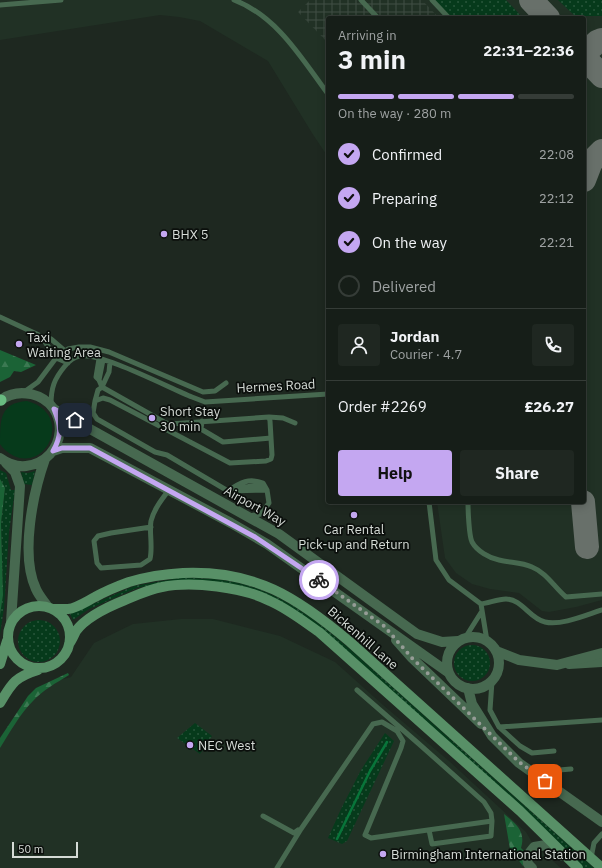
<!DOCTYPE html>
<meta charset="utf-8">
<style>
:root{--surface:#161e18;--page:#1f2721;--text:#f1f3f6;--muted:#9ea2a2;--line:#353c37;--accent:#c4a7f1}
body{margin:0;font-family:"IBM Plex Sans",sans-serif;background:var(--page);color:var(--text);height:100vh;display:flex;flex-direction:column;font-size:15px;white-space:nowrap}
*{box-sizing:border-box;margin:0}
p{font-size:13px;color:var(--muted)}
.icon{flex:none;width:22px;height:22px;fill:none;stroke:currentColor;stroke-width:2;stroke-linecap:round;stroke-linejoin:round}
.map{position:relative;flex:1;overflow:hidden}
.drawer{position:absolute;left:326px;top:16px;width:260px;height:488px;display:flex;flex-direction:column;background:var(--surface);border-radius:4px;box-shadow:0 2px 10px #0003,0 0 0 1px var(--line)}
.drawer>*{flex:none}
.scale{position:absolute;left:12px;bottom:10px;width:66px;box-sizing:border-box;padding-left:4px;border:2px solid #d5dbd6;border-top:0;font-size:11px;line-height:14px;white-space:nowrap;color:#d5dbd6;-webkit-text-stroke:3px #0b0f0c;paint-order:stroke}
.pin{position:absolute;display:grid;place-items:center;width:34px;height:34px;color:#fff;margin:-17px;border-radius:8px;box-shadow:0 2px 6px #0006}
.courier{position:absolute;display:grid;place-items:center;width:40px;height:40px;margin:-20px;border:3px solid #c4a7f1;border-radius:50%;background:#fff;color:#222;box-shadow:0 1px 5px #0007}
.summary em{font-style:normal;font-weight:700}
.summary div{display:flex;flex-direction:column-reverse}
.summary{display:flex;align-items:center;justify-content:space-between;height:68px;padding:0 12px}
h1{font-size:26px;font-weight:700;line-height:30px}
.bar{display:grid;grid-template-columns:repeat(4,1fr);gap:6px 4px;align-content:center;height:48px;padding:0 12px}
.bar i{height:5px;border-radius:3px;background:var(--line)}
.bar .current{background:var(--accent)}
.bar p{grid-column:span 4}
.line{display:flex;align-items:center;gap:10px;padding:0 12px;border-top:1px solid var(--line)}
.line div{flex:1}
.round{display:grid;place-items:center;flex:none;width:42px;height:42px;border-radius:4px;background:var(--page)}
ol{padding:0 12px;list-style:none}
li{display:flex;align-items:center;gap:12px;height:44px}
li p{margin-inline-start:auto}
li .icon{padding:4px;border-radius:50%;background:var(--accent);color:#111;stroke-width:4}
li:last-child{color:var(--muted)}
li i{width:22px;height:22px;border:2px solid var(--line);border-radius:50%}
.cta{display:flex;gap:8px;margin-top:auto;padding:8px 12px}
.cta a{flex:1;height:46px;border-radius:4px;background:var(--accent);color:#111;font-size:16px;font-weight:700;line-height:46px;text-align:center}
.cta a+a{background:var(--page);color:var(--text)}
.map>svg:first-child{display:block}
.built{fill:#213125}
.industrial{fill:url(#industrial-grid)}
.grass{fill:url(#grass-dots)}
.forest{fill:url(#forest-firs)}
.garden{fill:#063a1b}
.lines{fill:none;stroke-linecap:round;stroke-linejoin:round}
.stream{stroke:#08753a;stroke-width:2.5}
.taxiway{stroke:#68706a;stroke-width:24}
.service{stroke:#476950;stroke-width:5}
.minor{stroke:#476950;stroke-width:10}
.tertiary{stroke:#476950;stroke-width:10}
.secondary{stroke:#589067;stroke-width:10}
.trunk{stroke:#69bc81;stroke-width:11}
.done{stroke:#959c96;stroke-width:4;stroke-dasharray:0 7.2}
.route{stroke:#c4a7f1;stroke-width:5}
.poi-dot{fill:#c4a7f1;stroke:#0b0f0c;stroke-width:1.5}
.labels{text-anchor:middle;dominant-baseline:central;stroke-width:3.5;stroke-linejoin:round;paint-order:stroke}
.poi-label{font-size:13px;fill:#d5dbd6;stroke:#0b0f0c;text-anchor:start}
.street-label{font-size:13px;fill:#d5dbd6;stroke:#0b0f0c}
</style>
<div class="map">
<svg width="602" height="868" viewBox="0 0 602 868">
<defs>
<pattern id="industrial-grid" width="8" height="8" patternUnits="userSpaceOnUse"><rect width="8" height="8" fill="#213125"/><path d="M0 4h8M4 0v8" fill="none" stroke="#404e44"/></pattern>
<pattern id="grass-dots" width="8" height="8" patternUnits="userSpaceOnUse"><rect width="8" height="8" fill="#063a1b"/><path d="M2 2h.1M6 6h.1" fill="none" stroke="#29563b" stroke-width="1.8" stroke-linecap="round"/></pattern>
<pattern id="forest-firs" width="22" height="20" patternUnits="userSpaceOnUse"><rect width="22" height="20" fill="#1b6336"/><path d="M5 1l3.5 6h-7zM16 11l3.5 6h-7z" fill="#3b7952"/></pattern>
</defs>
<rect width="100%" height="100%" fill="#1e2820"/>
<!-- built -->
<path class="built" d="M0,0H602V600L576,607L549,612L542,611L519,593L490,589L472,584L456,573L445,558L437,502H584V18H328V157L312,133L268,61L200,21L179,17L160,15L0,40Z
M181,619H213L280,636L335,662L383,705L449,761L526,832L533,844L561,868H0V739L33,698L52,682L71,677L94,643L133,624Z"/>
<!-- industrial -->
<path class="industrial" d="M310,0H422L439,18H328V43L298,12Z"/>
<!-- grass -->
<path class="grass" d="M432,0H506L523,18H449Z
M558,0H602V16H575Z
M0,470L6,473L11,490H15L9,532L4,608L0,634V615L3,594L1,523L5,488L0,479Z
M35,471L32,485L24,484L21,472L28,473Z
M179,578C196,578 212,578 228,581C277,589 315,619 351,650L594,868H582L274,599L165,582L137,588L89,609L73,620L70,614L134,586Z
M18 641a21 21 0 1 1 42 0a21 21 0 1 1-42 0Z
M454 663a18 18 0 1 1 36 0a18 18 0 1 1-36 0Z
M195,723L212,736L200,754L177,738Z
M385,733L394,741L347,841L342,844L328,838L341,809L361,770Z"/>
<!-- forest -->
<path class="forest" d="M0,350L36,365L21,372L14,371L10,377L0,382Z
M0,479L5,488L1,523L3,595L0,615Z
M68,673L69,675C56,683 43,690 33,701C20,714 10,732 0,748V738L28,696L36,688Z
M504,814C516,824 526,831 521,848L525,852L523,858V866L510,849Z"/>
<!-- garden -->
<path class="garden" d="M27,401C74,414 47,471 14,456C8,453 3,449 0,444C0,419 0,403 27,401Z"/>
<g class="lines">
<!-- stream -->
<path class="stream" d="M337,839L370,771L387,742"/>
<!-- taxiway -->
<path class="taxiway" d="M531,0L548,18
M584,54L597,42L602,40
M584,57L602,76
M584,180L591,162L602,151
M583,502L587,547"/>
<!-- service -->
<path class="service" d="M234,0C277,16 302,59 328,94
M361,0L378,18
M432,0L449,18
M0,5L61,0
M0,317L41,336L51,339L65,351L68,363
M41,336L56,358L68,363
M99,359L96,377L99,380
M110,362L109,372L102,387L164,422L170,424L269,417L270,421L272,455L271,459L266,461L230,463L110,400L103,398L95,401L93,413L97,419L155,452L167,455L228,491L267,490L269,503L261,514L249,516
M24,392L38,382L56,358L68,349L79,347H90L109,352L203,392L215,391L226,383
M95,401L98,390L102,387L99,380L103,360
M51,405C51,388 54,379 65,366C69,361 73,357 80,356C101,352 169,388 192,397L205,402L328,394
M269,417L283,418L295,423
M202,421L201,429L223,442L271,438
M234,489L258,485L266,490
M228,491C241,482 249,478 263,483L267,490
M429,502L436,560L449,580L481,604L487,641
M468,502C468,510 469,536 472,542C477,551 489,558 499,560C510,563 521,562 532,567C547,573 554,587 566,597L602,594
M151,527L111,533L98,536L94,541L97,563L101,568L141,565L150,559C153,547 149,531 151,521C154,509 162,499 169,490
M481,604C489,603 498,599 506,599C522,599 530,619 545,622C561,626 586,615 602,610
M465,638L482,611
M492,681L490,710L499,727L602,720
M357,690L419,744L484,802L491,813L492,821
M499,727L520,746L532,753L554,751
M535,772L571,769
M263,816L294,833L298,830
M591,858L594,843L602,834
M277,868L301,829L373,724L382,722L397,731L403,741L401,748L365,835L371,838L492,821L491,836L432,844L429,830"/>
<!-- minor -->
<path class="minor" d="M569,664L602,662"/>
<!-- tertiary -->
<path class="tertiary" d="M0,401C9,393 20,392 31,394C73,404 67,461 26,466C17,467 7,463 0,458
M54,409L279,534L417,634L442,642L458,641
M53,451L62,448H90L231,523L267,544L449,673
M45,459C33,493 20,555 36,589C39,596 44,601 48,607
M6,463L15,472L20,486L11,622
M447 663a26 26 0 1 1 52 0a26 26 0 1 1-52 0Z
M396,640L412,658L481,724
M496,651L519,660L557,665L602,653
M468,688L472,704L492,736L519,763L602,822
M532,868L528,864L527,856L534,847L546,845L562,856"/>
<!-- secondary -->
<path class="secondary" d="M8 637a31 31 0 1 1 62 0a31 31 0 1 1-62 0Z
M52,609C57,609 63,609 68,609C77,608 87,601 95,597C106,591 118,586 129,582C146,577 165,574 183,573C255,570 297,597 350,642L602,868
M69,644C72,640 74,635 76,631C86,617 110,606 125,600C137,595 150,589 162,587C192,581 243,587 270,601C288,609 303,621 319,632L520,811L578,868
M0,664L7,641
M0,703C12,683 15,677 38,670"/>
<!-- trunk -->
<path class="trunk" d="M0,400H1"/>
</g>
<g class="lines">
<!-- done -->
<path class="done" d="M319,580L384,626L412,658L519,762L545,781"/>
<!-- route -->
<path class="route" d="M75,420L54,409C61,426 62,435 53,451L62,448H90L255,537L319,580"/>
</g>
<!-- markers -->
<g class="poi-dot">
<circle cx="164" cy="234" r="4"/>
<circle cx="19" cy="344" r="4"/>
<circle cx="152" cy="418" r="4"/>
<circle cx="354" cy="515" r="4"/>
<circle cx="190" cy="745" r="4"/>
<circle cx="383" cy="854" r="4"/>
</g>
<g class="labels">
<!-- poi labels -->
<g class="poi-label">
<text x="172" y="234">BHX 5</text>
<text x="27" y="337">Taxi<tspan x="27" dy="15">Waiting Area</tspan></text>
<text x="160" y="411">Short Stay<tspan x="160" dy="15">30 min</tspan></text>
<text x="354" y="529" text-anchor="middle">Car Rental<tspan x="354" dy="15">Pick-up and Return</tspan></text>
<text x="198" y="745">NEC West</text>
<text x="391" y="854">Birmingham International Station</text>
</g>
<!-- street labels -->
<g class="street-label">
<text transform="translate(276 386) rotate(-3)">Hermes Road</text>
<text transform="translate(255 506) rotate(29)">Airport Way</text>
<text transform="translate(363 638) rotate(41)">Bickenhill Lane</text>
</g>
</g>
</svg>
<div class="scale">50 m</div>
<div class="pin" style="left:545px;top:781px;background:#ea580c"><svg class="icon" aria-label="bag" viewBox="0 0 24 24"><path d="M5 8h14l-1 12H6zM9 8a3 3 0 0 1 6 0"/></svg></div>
<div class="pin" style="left:75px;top:420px;background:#1f2937"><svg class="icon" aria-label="home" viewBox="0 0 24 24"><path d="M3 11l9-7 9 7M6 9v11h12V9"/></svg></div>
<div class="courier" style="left:319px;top:580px"><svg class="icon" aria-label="bike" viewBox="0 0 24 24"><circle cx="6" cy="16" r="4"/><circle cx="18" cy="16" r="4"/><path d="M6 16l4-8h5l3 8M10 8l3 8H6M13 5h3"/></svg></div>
<section class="drawer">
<div class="summary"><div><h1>3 min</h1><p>Arriving in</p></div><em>22:31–22:36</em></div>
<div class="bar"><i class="current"></i><i class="current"></i><i class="current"></i><i></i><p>On the way · 280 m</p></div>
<ol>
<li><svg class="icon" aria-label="check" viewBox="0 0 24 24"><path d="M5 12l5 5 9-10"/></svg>Confirmed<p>22:08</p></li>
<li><svg class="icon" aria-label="check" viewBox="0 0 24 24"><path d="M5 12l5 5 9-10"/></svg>Preparing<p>22:12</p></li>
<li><svg class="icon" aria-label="check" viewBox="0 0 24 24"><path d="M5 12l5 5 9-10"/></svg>On the way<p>22:21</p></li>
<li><i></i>Delivered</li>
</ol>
<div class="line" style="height:72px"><a class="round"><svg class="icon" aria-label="person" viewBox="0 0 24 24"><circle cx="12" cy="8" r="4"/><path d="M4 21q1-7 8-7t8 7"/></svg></a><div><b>Jordan</b><p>Courier · 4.7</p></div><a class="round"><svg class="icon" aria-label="phone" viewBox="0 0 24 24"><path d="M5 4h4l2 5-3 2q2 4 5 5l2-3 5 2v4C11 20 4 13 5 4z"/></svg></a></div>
<div class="line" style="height:52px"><div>Order #2269</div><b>£26.27</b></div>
<div class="cta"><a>Help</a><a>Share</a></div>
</section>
</div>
